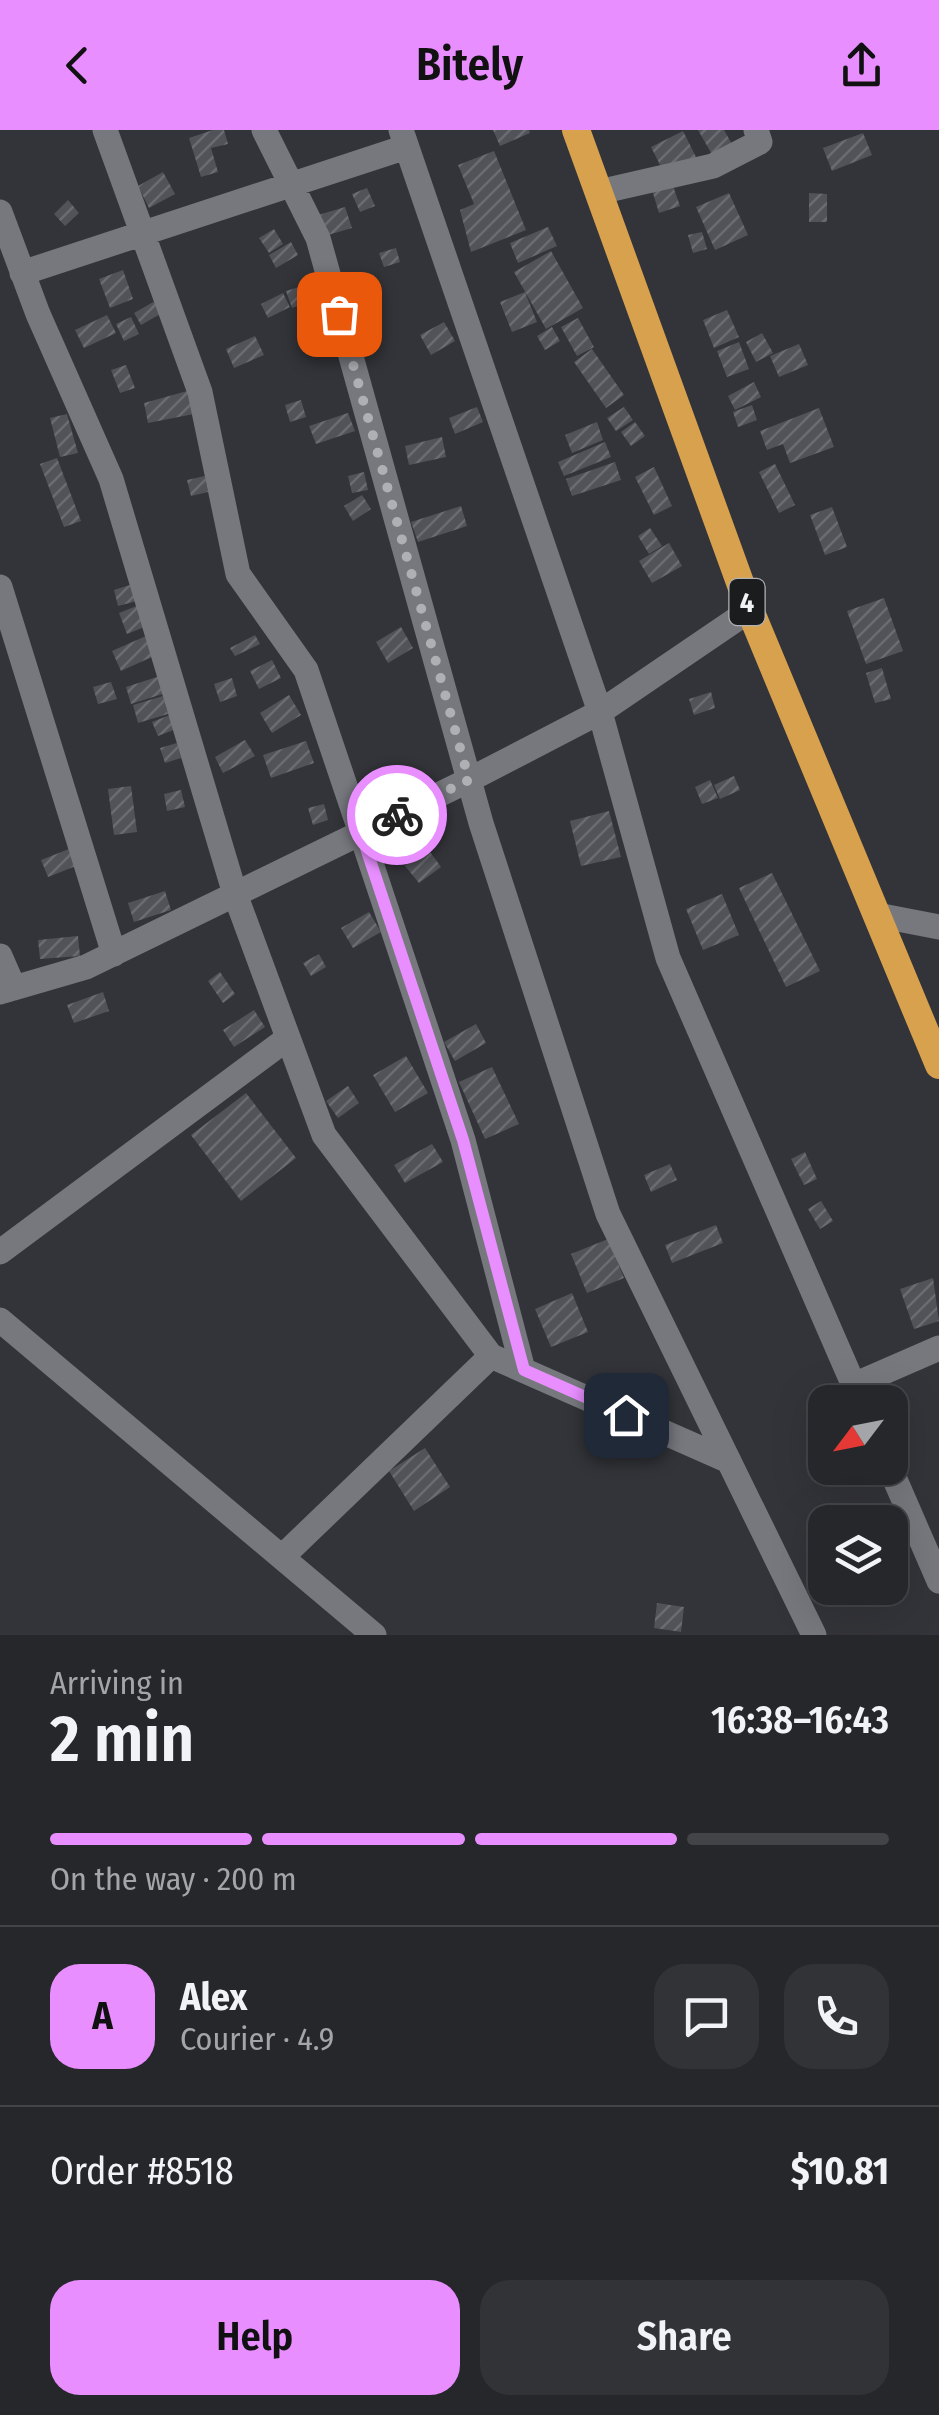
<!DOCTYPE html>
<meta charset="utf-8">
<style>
:root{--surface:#26272b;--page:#323337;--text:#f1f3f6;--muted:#a4a5a9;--line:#424447;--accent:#e88eff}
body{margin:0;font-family:"Fira Sans Condensed",sans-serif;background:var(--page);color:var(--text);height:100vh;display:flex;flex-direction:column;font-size:38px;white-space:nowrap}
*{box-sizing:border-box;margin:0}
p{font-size:32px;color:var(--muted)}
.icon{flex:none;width:55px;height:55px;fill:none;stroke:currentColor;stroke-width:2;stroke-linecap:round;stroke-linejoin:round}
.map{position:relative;height:1505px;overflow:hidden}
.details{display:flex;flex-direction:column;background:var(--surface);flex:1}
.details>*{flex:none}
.needle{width:65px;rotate:238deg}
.fabs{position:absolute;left:808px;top:1255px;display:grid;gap:20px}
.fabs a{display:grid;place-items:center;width:100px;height:100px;border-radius:20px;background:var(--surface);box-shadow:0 10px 40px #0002,0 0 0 2px var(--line);font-size:50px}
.pin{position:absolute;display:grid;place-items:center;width:85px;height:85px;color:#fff;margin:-42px;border-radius:20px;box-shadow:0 5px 15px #0006}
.courier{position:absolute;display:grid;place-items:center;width:100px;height:100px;margin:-50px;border:8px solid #e88eff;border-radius:50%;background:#fff;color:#222;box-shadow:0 2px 12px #0007}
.summary em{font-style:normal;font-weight:600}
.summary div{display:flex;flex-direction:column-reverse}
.summary{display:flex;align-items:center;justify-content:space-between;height:170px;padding:0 50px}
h1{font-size:65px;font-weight:600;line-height:75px}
.bar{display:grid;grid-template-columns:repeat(4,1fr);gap:15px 10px;align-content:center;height:120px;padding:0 50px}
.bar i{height:12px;border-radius:8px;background:var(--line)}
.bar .on{background:var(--accent)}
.bar p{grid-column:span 4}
.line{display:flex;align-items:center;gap:25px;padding:0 50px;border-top:2px solid var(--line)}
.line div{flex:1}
.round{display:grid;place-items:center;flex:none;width:105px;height:105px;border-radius:30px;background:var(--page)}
.primary-button{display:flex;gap:20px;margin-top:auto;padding:20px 50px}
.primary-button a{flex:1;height:115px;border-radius:30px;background:var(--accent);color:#111;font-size:40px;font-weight:600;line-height:115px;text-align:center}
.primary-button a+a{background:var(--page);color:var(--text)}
header{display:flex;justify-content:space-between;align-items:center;height:130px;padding:0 50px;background:var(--accent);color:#111;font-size:45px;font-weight:600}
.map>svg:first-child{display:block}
.building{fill:url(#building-hatch)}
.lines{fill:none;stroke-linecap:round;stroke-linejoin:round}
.minor{stroke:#77787e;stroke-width:25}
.trunk{stroke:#d8a14d;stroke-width:28}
.done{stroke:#aeb0b3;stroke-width:10;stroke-dasharray:0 18}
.route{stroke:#e88eff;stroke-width:12}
.labels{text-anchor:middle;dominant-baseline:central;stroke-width:10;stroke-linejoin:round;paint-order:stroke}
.shield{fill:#1b1c1e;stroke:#b1b2b4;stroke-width:2.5}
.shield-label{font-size:28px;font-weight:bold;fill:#f1f2f5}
</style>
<header><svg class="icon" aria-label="back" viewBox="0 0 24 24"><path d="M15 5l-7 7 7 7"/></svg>Bitely<svg class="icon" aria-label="share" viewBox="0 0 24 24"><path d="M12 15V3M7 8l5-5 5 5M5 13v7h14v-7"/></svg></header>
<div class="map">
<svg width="939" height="1505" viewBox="0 0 939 1505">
<defs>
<pattern id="building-hatch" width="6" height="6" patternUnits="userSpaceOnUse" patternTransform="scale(2.5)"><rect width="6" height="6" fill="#525359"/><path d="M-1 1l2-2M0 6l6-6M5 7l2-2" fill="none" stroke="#6b6c71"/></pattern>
</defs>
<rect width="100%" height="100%" fill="#333439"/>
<!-- building -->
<path class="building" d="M213,0H224L228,14L211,18L218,42L201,47L189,8Z
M493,0H529L530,3L500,16Z
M698,0H724L737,23L718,35Z
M683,1L700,35L662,39L651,17Z
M863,3L872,25L832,41L823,18Z
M494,21L526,100L471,122L460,80L474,74L458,35Z
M163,42L175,64L149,78L138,56Z
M672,53L680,76L659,83L652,60Z
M367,58L375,76L360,82L352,64Z
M729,63L748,105L715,120L696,77Z
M809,63L827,64V92H809Z
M68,70L79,83L65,96L54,84Z
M345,77L352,98L321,107L315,86Z
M548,97L557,116L518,133L510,113Z
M274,99L283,114L269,123L259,108Z
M702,102L707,119L693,123L688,105Z
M291,112L298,125L276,138L269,125Z
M396,118L400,132L384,137L379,123Z
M551,121L583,178L546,199L514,142Z
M123,140L133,169L110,178L99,149Z
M312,153L317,169L292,178L286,161Z
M525,162L537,192L512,202L500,172Z
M283,163L290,177L268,188L261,174Z
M155,171L162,183L141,195L134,183Z
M727,180L739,207L714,218L703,190Z
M107,185L116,203L84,218L75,200Z
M131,187L139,204L124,211L116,194Z
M578,188L594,217L577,226L561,197Z
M444,192L455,211L431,225L420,205Z
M552,197L560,211L545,220L537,206Z
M762,203L773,223L756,232L746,212Z
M255,206L264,225L234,238L226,219Z
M739,212L749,239L727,247L717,221Z
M799,214L808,235L779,247L770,226Z
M592,219L624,265L606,278L574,232Z
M126,235L135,258L120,263L111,240Z
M754,252L761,267L735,280L728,266Z
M198,258L204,282L148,293L144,273Z
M301,270L306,287L290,292L285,275Z
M752,275L757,290L738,297L733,282Z
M477,277L483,292L455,304L449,288Z
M624,277L633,290L616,301L607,288Z
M819,278L834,317L790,333L783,314L767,320L760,301Z
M348,283L355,301L316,314L309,296Z
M67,284L78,323L60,327L50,288Z
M597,292L603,310L572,323L565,305Z
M635,292L645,306L631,316L621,302Z
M442,307L446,327L409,335L405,316Z
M605,312L611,327L564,346L558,332Z
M57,328L81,391L64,397L40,334Z
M615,332L621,350L572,366L566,349Z
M775,334L795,375L779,383L759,342Z
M654,337L672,376L654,385L635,347Z
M364,342L368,360L352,363L348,346Z
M205,346L208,362L191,366L187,350Z
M362,365L371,379L353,391L344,376Z
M461,376L467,396L418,412L411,392Z
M832,377L847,417L825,425L810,385Z
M650,398L662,416L649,424L638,406Z
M669,413L682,436L652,453L639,431Z
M133,454L137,471L118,476L114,460Z
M884,468L903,521L866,534L847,481Z
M139,475L147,496L127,504L119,483Z
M401,497L413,518L388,533L376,512Z
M255,505L260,514L235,526L230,518Z
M146,506L154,526L121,541L112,521Z
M272,530L281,548L259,559L250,541Z
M882,538L891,569L875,573L866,543Z
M160,546L166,563L131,574L126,557Z
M232,548L237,566L220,572L214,554Z
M111,552L117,569L98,574L93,557Z
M711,562L715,578L694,585L689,569Z
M289,565L301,585L272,603L260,583Z
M163,566L168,584L138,593L133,575Z
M170,585L176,599L158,606L152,592Z
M245,610L255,626L223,643L215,627Z
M306,611L314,633L271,648L263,625Z
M177,613L181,628L165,633L160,618Z
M734,646L740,660L720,669L714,655Z
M710,650L718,668L702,674L695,657Z
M131,656L137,702L114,705L108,659Z
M181,660L185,677L167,681L164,664Z
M324,674L328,690L313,695L308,678Z
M609,681L621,727L581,736L570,691Z
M74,717L81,734L48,747L41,730Z
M428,719L441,737L419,753L405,736Z
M772,743L820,841L786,857L739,758Z
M165,761L171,780L134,792L128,773Z
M722,764L739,805L703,820L686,779Z
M369,782L381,802L353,818L341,798Z
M78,806L80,826L40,829L38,810Z
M319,824L326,837L311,846L303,833Z
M220,842L235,864L223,873L208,851Z
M103,862L109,881L74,893L67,875Z
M254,880L265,897L234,917L223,900Z
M476,894L486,913L455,931L444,912Z
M406,926L428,963L395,982L373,945Z
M492,937L519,994L485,1009L459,952Z
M348,956L359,973L338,988L326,971Z
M246,963L296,1028L241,1071L191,1005Z
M432,1014L443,1032L405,1053L394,1035Z
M805,1022L817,1049L804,1055L791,1029Z
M670,1034L677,1050L651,1062L644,1045Z
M821,1071L833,1091L820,1099L808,1079Z
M716,1095L723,1113L672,1133L665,1115Z
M608,1109L624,1148L587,1163L571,1124Z
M933,1148L939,1191L914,1199L900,1159Z
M572,1163L588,1202L551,1217L535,1179Z
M425,1318L450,1357L414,1381L389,1341Z
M657,1473L684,1477L681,1502L654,1498Z"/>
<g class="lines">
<!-- minor -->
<path class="minor" d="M105,0L200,262L238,444L306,540L361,703L463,1010L523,1240
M264,0L318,108L481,693L608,1084L814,1505
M401,0L600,582L668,828L861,1272
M599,62L713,36L760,12L756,0
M0,82L38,184L111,349L235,764L324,1005L491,1226L729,1331
M22,143L406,17
M0,457L114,824
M877,785L939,797
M0,826L14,858
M0,862L86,837L469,650L600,582L750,480
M0,1122L288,908
M0,1190L374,1505
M854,1255L939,1218
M890,1338L939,1451
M282,1427L491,1226"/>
<!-- trunk -->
<path class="trunk" d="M576,0L750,480L939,935"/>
</g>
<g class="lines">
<!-- done -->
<path class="done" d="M339,184L469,650L397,685"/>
<!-- route -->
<path class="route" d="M397,685L361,703L463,1010L524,1240L626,1285"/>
</g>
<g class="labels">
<!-- shield labels -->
<rect class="shield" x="729.5" y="449" width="35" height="46" rx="8"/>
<g class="shield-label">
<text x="747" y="472">4</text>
</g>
</g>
</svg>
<div class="fabs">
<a><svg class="needle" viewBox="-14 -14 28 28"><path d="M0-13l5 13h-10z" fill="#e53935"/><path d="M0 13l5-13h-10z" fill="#a4a5a9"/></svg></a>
<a><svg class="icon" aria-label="layers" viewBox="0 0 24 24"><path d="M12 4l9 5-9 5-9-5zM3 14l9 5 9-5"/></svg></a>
</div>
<div class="pin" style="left:339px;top:184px;background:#ea580c"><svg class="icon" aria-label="bag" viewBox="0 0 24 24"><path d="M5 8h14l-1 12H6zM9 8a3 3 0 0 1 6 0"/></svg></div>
<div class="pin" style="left:626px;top:1285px;background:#1f2937"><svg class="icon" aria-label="home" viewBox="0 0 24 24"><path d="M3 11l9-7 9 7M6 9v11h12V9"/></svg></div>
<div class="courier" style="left:397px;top:685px"><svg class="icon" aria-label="bike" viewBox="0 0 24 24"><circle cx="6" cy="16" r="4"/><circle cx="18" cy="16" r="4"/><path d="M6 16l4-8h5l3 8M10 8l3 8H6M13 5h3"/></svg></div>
</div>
<section class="details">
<div class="summary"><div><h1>2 min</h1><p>Arriving in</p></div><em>16:38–16:43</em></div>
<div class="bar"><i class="on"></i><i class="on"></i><i class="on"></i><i></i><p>On the way · 200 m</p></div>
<div class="line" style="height:180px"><b class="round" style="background:var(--accent);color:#111">A</b><div><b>Alex</b><p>Courier · 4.9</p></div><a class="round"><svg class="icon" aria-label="chat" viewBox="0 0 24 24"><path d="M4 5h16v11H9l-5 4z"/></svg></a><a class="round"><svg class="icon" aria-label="phone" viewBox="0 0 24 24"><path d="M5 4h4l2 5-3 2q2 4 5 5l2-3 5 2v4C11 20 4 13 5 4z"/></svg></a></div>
<div class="line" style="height:130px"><div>Order #8518</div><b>$10.81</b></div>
<div class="primary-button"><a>Help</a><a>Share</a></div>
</section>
